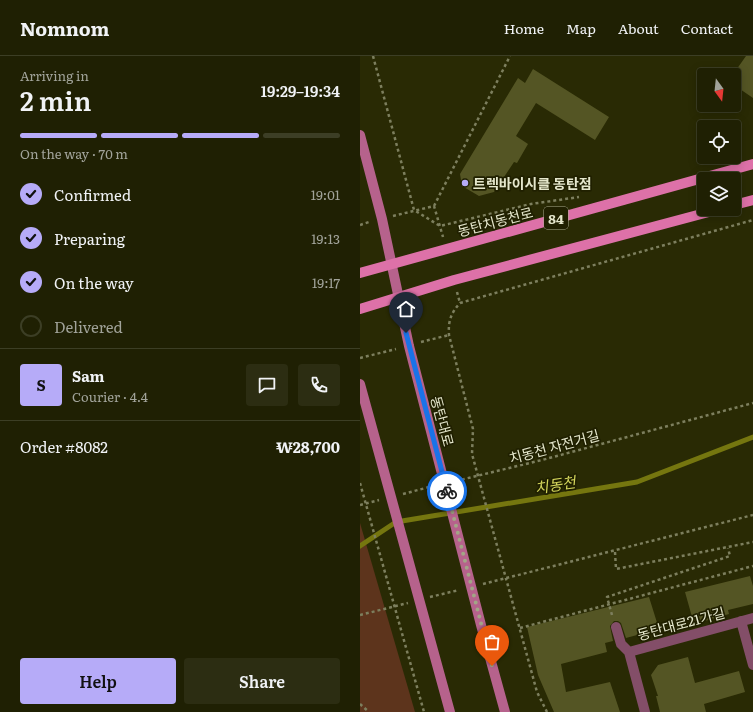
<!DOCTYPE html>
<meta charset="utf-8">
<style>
:root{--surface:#1f2003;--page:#2c2d12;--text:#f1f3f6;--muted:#a1a39a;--line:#3c3e25;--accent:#b6abf8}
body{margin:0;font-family:Literata,"Noto Sans KR",serif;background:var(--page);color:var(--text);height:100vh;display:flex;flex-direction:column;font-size:15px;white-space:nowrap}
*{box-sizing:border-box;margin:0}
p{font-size:13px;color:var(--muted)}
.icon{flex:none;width:22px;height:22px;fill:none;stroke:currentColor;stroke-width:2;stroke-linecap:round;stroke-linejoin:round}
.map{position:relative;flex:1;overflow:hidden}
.details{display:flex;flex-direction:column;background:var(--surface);width:360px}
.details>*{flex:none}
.needle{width:26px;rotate:165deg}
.buttons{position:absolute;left:337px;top:12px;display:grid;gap:8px}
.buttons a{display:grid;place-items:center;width:44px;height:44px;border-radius:4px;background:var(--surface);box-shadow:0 2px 10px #0003,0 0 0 1px var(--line);font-size:20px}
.pin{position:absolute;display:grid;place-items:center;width:34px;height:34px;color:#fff;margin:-41px -17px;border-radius:50% 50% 50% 0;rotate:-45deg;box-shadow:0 0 4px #0007}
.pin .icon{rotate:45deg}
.courier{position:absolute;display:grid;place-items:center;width:40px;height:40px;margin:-20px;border:3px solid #1a73e8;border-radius:50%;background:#fff;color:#222;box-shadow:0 1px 5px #0007}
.overview em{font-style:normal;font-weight:600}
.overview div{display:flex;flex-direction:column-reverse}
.overview{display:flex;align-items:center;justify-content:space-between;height:68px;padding:0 20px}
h1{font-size:26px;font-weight:600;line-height:30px}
.bar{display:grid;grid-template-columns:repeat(4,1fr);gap:6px 4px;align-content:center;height:48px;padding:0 20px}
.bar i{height:5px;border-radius:3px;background:var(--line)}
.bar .on{background:var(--accent)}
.bar p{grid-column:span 4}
.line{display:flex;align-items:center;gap:10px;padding:0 20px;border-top:1px solid var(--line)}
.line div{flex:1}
.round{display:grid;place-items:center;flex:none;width:42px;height:42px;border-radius:4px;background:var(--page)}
ol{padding:0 20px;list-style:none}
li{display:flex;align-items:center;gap:12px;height:44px}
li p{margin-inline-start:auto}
li .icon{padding:4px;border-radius:50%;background:var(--accent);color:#111;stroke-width:4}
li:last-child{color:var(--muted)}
li i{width:22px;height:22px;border:2px solid var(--line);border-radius:50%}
.cta{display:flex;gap:8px;margin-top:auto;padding:8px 20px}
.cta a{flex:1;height:46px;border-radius:4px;background:var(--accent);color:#111;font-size:16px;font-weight:600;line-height:46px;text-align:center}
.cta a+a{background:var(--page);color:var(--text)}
header{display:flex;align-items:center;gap:24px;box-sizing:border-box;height:56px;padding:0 20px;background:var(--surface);border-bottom:1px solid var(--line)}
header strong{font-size:19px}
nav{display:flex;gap:22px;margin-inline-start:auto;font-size:14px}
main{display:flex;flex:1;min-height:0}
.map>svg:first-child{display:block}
.green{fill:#5d341c}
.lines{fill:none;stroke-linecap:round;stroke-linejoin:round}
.stream{stroke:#75760f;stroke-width:5}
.building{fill:#545524}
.path{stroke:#7d7f5e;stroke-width:2.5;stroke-dasharray:3 3;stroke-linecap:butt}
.street{stroke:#834e68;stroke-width:10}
.secondary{stroke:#b6628c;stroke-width:10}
.primary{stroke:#dd71a8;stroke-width:10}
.done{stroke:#a3a586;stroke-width:4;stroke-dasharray:0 7.2}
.route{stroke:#1a73e8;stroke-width:5}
.poi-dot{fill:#b6abf8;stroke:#202000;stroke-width:1.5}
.labels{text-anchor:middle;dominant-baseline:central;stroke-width:3.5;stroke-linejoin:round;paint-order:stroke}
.shield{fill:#202000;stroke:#aaab8f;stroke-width:1}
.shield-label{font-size:13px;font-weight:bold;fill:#e5e7cc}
.poi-label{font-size:14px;font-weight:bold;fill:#e5e7cc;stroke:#202000;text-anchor:start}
.street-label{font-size:14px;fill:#e5e7cc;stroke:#202000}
.water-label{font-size:15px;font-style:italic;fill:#d4d65c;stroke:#202000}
</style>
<header>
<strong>Nomnom</strong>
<nav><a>Home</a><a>Map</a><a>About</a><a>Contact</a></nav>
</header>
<main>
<section class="details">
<div class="overview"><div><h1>2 min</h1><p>Arriving in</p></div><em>19:29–19:34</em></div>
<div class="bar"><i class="on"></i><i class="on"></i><i class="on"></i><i></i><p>On the way · 70 m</p></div>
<ol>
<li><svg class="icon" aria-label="check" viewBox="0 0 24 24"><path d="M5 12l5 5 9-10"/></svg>Confirmed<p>19:01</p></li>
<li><svg class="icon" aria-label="check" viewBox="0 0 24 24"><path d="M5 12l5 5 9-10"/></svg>Preparing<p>19:13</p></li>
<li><svg class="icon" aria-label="check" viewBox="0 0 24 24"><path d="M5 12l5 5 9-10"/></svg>On the way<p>19:17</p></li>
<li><i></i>Delivered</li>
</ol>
<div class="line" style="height:72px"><b class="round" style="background:var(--accent);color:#111">S</b><div><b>Sam</b><p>Courier · 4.4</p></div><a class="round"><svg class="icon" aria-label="chat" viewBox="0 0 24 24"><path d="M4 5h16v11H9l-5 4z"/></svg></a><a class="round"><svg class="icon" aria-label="phone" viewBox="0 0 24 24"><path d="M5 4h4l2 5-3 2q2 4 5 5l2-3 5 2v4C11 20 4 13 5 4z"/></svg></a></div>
<div class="line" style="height:52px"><div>Order #8082</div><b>₩28,700</b></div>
<div class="cta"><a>Help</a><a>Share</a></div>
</section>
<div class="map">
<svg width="393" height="656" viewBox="0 0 393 656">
<rect width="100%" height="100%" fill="#292a04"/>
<!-- green -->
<path class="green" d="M0,467L55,656H0Z"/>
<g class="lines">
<!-- stream -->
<path class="stream" d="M0,490L36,466L277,426L393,381"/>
</g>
<!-- building -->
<path class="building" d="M386,0H393V42L374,29V17Z
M173,13L249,61L235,84L176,47L156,80L168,88L157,107L154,106L134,136L119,140L102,130L100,118L158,22L165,27Z
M390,520L393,530V548L368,554L369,558L334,568L325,536Z
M289,541L299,573L266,582L261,567L258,565H254L250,570L253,585L245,587L247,596L201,608L206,636L250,626L260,656H194L178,619L167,571Z
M328,601L335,627L379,615L385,636L344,648L346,656H300L296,640H298L291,619L298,609Z"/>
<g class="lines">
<!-- path -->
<path class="path" d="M13,0L54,154L80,170L171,148L219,141
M74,150L150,0
M33,160L74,150L83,181
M0,169L9,166
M97,236L100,247
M61,286L89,279
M0,302L36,293
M96,425L182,404L393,347
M0,427L64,656
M43,438L73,430
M0,449L19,444
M255,496L256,513L393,486
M123,528L393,459
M70,541L99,534
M0,559L48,547
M252,559L247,541L370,500L368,492
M160,572L393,510
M0,648L9,656
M187,656L177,636L112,398L113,373L89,279C88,265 91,257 100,247L393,164"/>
<!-- street -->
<path class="street" d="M381,565L393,609
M256,571L261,588L269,596L393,562
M269,596L285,656"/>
<!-- secondary -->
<path class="secondary" d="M0,79L22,163L49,290L121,569L145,656
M0,328L90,656"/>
<!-- primary -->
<path class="primary" d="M374,149L393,144
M0,217L393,108
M0,253L94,224L360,153"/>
</g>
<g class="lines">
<!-- done -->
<path class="done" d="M87,435L132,610"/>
<!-- route -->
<path class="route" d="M46,277L87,435"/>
</g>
<!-- markers -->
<circle class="poi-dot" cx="105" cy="127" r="4"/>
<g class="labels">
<!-- shield labels -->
<rect class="shield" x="184" y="151" width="24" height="22" rx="3"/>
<g class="shield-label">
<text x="196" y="162">84</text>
</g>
<!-- poi labels -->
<g class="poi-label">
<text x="113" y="127">트렉바이시클 동탄점</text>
</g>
<!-- street labels -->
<g class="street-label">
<text transform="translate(135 165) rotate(-15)">동탄치동천로</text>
<text transform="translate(83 365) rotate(75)">동탄대로</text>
<text transform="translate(194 390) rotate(-15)">치동천 자전거길</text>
<text transform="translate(321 567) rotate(-15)">동탄대로21가길</text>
</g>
<!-- water labels -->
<g class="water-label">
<text transform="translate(195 428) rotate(-9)">치동천</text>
</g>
</g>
</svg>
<div class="buttons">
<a><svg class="needle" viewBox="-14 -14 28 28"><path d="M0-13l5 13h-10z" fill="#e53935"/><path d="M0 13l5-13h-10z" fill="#a1a39a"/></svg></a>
<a><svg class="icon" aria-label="locate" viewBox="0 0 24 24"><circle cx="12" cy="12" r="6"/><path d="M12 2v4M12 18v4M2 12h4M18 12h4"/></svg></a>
<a><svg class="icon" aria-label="layers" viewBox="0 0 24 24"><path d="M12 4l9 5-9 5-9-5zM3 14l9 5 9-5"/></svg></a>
</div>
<div class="pin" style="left:132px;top:610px;background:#ea580c"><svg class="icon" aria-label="bag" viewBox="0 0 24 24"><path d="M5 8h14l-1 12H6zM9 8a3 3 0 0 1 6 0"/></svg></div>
<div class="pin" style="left:46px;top:277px;background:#1f2937"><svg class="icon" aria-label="home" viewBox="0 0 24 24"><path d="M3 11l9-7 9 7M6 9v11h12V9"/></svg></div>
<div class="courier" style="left:87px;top:435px"><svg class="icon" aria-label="bike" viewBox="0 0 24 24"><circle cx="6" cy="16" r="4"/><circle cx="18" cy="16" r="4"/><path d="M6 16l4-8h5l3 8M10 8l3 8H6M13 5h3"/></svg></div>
</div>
</main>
